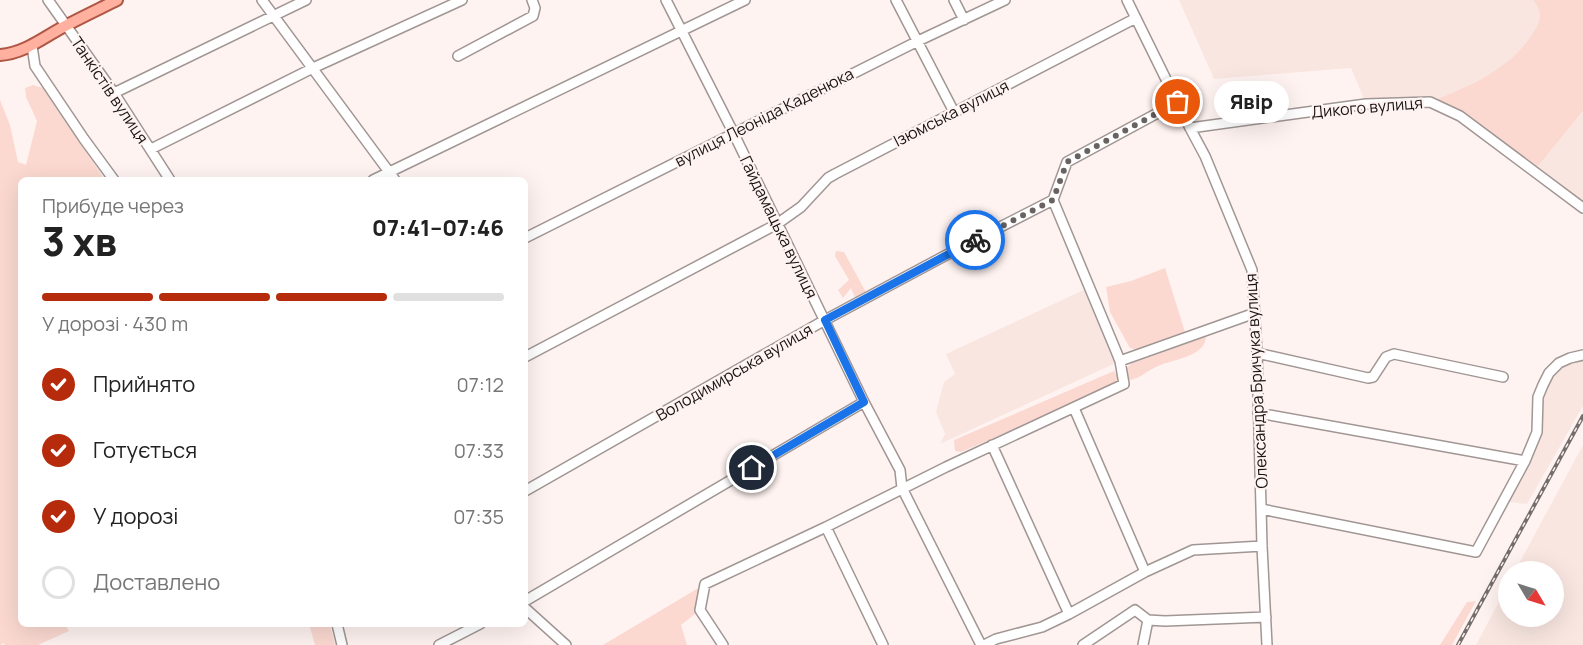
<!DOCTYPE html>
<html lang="uk">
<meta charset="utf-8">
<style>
:root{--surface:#fff;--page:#f6f6f6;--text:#222;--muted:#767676;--line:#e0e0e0;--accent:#b62b0b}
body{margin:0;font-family:Manrope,sans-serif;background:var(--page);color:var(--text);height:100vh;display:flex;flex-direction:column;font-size:22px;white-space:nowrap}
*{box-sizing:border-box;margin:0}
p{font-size:20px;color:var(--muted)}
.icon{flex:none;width:33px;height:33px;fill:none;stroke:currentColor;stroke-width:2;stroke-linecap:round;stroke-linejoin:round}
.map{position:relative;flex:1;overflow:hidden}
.side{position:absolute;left:18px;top:177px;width:510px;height:450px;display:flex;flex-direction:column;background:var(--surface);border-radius:9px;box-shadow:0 6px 24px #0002}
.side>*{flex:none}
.needle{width:39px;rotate:128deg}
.buttons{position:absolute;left:1498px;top:561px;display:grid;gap:12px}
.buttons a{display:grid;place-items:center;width:66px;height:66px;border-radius:50%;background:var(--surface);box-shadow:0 6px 24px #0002;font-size:30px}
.pin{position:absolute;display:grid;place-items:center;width:51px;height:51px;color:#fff;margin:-26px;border:3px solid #fff;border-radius:50%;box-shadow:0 2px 6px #0007}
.courier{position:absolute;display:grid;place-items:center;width:60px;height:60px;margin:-30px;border:4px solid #1a73e8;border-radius:50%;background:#fff;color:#222;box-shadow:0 2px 8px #0007}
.bubble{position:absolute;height:42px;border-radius:21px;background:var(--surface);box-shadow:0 6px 24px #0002;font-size:20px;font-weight:800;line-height:42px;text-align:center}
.overview em{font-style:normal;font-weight:800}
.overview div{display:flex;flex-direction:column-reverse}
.overview{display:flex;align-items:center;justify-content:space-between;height:102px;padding:0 24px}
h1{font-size:39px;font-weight:800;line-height:45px}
.bar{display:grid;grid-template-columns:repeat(4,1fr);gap:9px 6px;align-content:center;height:72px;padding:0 24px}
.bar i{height:8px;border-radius:4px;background:var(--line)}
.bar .selected{background:var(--accent)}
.bar p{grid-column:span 4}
ol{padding:0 24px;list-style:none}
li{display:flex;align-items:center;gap:18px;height:66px}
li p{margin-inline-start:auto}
li .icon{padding:6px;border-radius:50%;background:var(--accent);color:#fff;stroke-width:4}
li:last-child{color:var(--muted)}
li i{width:33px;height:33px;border:3px solid var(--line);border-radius:50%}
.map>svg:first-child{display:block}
.built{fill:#f9e6e1}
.green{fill:#fbd9d1}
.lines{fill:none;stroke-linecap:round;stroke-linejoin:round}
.minor-casing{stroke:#a09693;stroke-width:12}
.major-casing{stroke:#ae5744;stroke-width:14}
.minor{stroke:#fff;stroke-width:9}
.major{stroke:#ffb09f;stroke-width:10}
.rail-casing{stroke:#746d6c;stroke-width:4}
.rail{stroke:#fff3f1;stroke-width:1.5;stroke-dasharray:4.5;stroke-linecap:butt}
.done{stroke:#686261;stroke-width:6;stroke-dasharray:0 10.8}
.route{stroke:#1a73e8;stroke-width:8}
.labels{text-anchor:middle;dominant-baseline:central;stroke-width:4.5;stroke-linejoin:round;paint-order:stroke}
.street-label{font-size:16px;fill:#171413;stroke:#fff3f1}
</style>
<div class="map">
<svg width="1583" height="645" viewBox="0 0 1583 645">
<rect width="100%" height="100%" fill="#fff3f1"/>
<!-- built -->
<path class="built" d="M1179,0H1533L1539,7L1540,22L1527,43L1504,66L1461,90L1430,102L1366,104L1351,68L1214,79Z
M1583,111V208L1534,171Z
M1090,287L1120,361L940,444L945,434L936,412L944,382L955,374L946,354Z
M1583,355V406L1527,504L1503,501L1537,432V408L1549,373Z
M1583,445V645H1476L1509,583V616H1554V572L1515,571Z"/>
<!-- green -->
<path class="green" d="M1533,0H1583V111L1534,171L1460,116L1430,102C1468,87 1511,69 1533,33C1541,21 1543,12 1533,0Z
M33,85L43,88L105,180H21V624H65L69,631L38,645H4L5,643L0,645V100L10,125L18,162L26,165L37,121L26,97L25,88Z
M836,251L844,252L867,294L856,300L851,288L843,298L838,290L849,280L835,256Z
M1165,268L1185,332L1138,350L1130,348L1110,312L1106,287L1131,281Z
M1202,333L1206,335C1206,340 1205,344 1201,348C1190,359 1170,360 1156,367C1147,371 1139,379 1130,380C1126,377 1124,373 1127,368C1131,362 1138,361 1144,359C1164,353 1183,343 1202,333Z
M1114,371L1119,379L1094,395L961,452L955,451L954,440Z
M705,584L700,610L681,625L687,645H603Z
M1476,601L1452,645H1440L1467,602Z
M309,624H330L335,645H315Z"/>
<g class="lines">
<defs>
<path id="minor" d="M48,0L114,93L170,180
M262,0L395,180
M666,0L733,132L864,402L900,470L902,488L981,645
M896,0L954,112
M954,0L964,20
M1127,0L1190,128L1205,156L1252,270L1257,353L1262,546L1267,645
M32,46L35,66L84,139L114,180
M458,56L533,16L535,8L532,0
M114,93L306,0
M1190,128L1366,104L1430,102L1460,116L1583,208
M151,149L313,68L462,0
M373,180L745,0
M525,238L918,41L1005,0
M1257,353L1368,378L1373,377L1386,357L1394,354L1503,377
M525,357L777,224L801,207L828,178L835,174L1136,18
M1120,361L1255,313
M1074,408L1145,572
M1258,413L1525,461
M992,445L1069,614
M525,491L825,320L965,245L1053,200L1067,162L1178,102
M1261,509L1476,552L1525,461L1537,432L1538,397L1543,385L1549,373L1559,363L1570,358L1583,355
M826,527L883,645
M525,601L864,402
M525,608L566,645
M337,624L342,645
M439,645L480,624
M723,645L700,610L705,584L826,527L946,467L1124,384L1120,361L1116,351L1053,200
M984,645L996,639L1042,627L1069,614L1145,572L1193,550L1262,546
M1083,645L1135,610L1148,620L1165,621L1266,617
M1143,645L1148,620"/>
<path id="major" d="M0,55C26,53 45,36 67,25C84,16 101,8 117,0"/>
</defs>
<!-- minor casing -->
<use href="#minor" class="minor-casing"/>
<!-- major casing -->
<use href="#major" class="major-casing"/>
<!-- minor -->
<use href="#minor" class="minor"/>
<!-- major -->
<use href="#major" class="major"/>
<defs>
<path id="rail" d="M1458,645L1583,416"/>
</defs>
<!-- rail casing -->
<use href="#rail" class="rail-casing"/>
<!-- rail -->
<use href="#rail" class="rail"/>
</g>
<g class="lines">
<!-- done -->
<path class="done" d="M975,240L1053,200L1067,162L1178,102"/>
<!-- route -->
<path class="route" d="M752,468L864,402L825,320L975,240"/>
</g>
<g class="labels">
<!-- street labels -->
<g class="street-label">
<text transform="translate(110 90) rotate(56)">Танкістів вулиця</text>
<text transform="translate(1367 107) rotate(-5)">Дикого вулиця</text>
<text transform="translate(951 113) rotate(-27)">Ізюмська вулиця</text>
<text transform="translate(764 117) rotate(-27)">вулиця Леоніда Каденюка</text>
<text transform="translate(779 227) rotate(64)">Гайдамацька вулиця</text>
<text transform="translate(734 372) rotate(-30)">Володимирська вулиця</text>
<text transform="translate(1256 381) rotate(-93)">Олександра Бричука вулиця</text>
</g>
</g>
</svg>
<div class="buttons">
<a><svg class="needle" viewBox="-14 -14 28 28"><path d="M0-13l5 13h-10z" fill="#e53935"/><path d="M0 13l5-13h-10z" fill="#767676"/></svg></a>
</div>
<div class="pin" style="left:1178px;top:102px;background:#ea580c"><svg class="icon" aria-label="bag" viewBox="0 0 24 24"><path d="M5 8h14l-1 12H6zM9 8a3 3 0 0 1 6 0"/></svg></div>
<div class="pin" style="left:752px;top:468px;background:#1f2937"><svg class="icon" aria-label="home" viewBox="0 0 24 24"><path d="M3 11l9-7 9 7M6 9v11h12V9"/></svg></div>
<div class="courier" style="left:975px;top:240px"><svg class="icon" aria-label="bike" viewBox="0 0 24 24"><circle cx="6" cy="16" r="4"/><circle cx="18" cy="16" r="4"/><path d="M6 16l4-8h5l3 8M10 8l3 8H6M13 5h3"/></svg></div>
<div class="bubble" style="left:1214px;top:81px;width:75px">Явiр</div>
<section class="side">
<div class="overview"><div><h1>3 хв</h1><p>Прибуде через</p></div><em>07:41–07:46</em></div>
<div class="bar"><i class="selected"></i><i class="selected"></i><i class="selected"></i><i></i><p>У дорозі · 430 m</p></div>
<ol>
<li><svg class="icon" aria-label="check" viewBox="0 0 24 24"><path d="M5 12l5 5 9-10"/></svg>Прийнято<p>07:12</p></li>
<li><svg class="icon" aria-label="check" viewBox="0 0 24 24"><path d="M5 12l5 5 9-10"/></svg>Готується<p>07:33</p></li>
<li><svg class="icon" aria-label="check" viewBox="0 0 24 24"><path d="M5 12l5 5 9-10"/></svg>У дорозі<p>07:35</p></li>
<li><i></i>Доставлено</li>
</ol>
</section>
</div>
